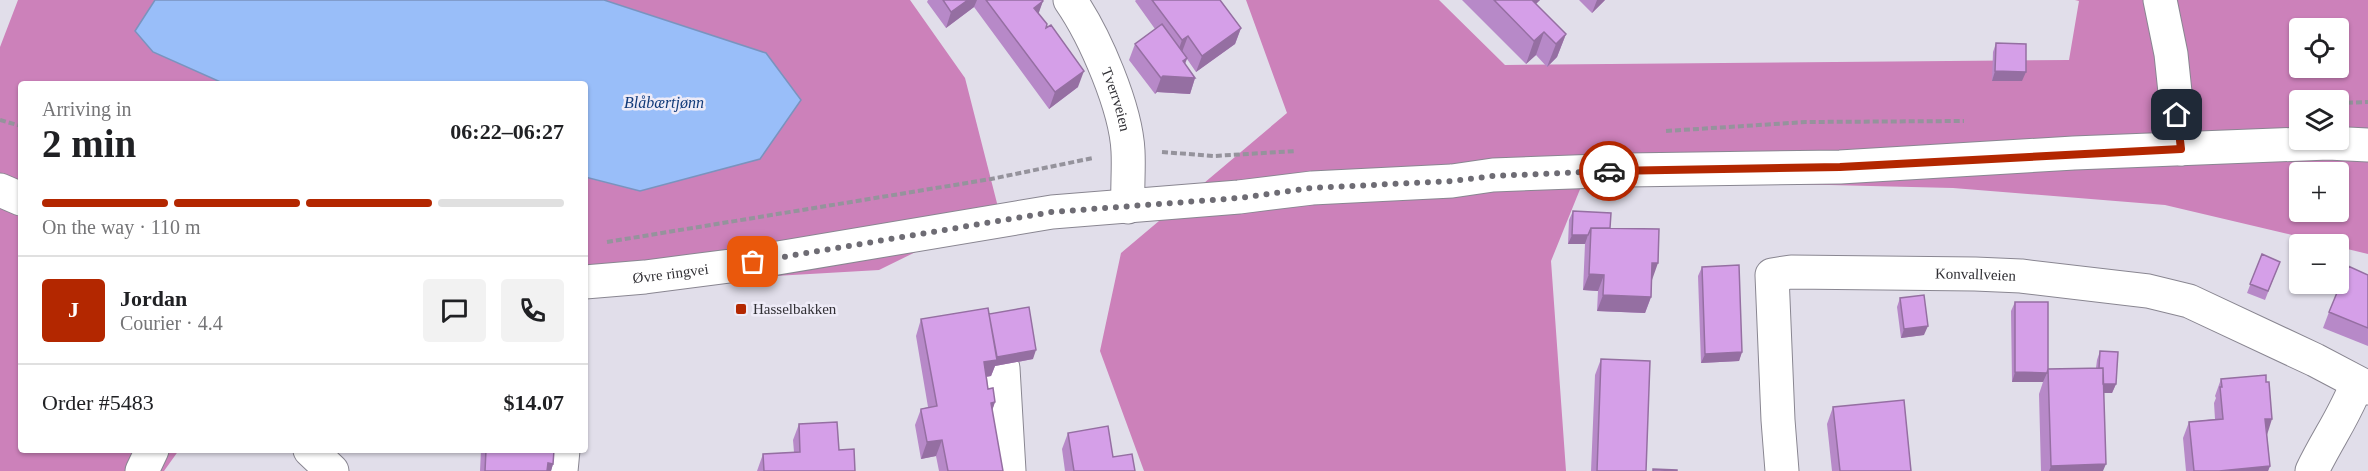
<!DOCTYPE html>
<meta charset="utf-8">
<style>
:root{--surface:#fff;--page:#f2f2f2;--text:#202124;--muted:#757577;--line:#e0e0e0;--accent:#b32700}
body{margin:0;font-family:"Times New Roman",serif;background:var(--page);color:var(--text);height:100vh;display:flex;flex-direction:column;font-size:22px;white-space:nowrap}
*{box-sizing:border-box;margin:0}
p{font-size:20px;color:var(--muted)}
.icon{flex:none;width:33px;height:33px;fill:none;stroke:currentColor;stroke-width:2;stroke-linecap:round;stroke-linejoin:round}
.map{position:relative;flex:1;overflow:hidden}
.drawer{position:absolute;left:18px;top:81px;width:570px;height:372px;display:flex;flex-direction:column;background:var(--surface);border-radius:6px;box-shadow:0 2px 4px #0004}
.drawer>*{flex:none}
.controls{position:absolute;left:2289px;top:18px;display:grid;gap:12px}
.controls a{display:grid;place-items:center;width:60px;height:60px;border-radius:6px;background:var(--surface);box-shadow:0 2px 4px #0004;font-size:30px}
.pin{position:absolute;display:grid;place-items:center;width:51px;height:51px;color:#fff;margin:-26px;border-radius:12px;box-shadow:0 3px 9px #0006}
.courier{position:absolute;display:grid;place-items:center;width:60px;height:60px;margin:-30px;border:4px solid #b32700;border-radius:50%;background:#fff;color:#222;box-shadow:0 2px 8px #0007}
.overview em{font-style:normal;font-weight:700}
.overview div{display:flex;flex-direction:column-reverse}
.overview{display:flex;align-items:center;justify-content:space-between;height:102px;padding:0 24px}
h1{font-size:39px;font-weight:700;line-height:45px}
.bar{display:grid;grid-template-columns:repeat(4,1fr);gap:9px 6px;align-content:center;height:72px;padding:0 24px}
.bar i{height:8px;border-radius:4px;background:var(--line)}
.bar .active{background:var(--accent)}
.bar p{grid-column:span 4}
.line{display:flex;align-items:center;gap:15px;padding:0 24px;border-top:2px solid var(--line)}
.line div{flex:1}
.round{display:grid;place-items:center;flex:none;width:63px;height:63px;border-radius:6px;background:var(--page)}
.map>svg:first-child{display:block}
.forest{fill:#cc81ba;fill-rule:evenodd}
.water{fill:#99bef9;stroke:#7a93be;stroke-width:1.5}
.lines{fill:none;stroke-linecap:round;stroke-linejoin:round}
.minor-casing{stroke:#898691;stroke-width:35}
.path{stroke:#95939c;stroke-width:4;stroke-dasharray:6 3;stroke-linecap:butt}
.minor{stroke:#fff;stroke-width:33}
.wall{fill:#b789c8}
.shaded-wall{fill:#956fa2}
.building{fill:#d59fe8;stroke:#956fa2;stroke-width:1.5}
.done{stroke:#6e6c74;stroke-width:6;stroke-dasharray:0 10.8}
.route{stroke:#b32700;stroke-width:8}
.poi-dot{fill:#b32700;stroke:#eeebf7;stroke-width:2}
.labels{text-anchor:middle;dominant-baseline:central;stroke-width:5;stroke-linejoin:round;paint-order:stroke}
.street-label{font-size:15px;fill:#302f34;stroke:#eeebf7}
.poi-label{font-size:15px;fill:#302f34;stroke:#eeebf7;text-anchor:start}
.water-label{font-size:16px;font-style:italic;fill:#113a79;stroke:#eeebf7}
</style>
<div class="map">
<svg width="2368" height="471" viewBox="0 0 2368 471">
<rect width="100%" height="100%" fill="#e1deea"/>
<!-- forest -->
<path class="forest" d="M18,0H155L135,31L153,52L225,84H21V450H179L164,471H0V47Z
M604,0H910L965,78L999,211L879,270L672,282L585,280V177L640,191L766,53Z
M1246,0H1439L1505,65L2069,60L2079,1L2075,0H2368V254L2339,247L2338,244H2330L2165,205L1953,188L1744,183L1587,172L1551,261L1566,471H1144L1100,351L1121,253L1287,113ZM2300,28H2338V68H2300ZM2300,100H2338V140H2300ZM2300,172H2338V212H2300Z"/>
<!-- water -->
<path class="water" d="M155,0H604L766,53L801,100L760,159L640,191L585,177V84H225L153,52L135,31Z"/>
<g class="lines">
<defs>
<g id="minor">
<path id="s1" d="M1070,0C1095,36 1126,108 1128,151C1129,170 1127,189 1128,207"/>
<path d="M2160,0L2171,54L2181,149"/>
<path d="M0,190L21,199"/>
<path id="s2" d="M585,282L645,277L730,266L1052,212L1239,197L1312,188L1452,181L1493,175L1627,170L1840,167L2074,153L2328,143L2368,145"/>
<path d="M1003,368L1009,471"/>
<path d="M310,450L332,471"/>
<path d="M142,471L152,450"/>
<path d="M561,471L563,450"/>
<path id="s3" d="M1782,471L1778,420L1772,275L1791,272L1975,274L2021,276L2148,291L2189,301L2315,360L2368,388"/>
<path d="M2312,471C2326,441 2346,414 2357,383"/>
</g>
</defs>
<!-- minor casing -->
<use href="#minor" class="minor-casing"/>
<!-- path -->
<path class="path" d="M2338,103L2368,102
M0,120L21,126
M1666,131L1806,122L1964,121
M1162,152L1214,156L1296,151
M607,242L991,179L1093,158"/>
<!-- minor -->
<use href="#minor" class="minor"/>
</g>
<!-- wall -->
<path class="wall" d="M928,0H1042L1043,1L1038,13L1078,87L1049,109L974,7L946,28L927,2Z
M1136,0H1220L1241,28L1235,44L1196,72L1187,59L1185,64L1195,78L1190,94L1157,92L1155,94L1129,60L1135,44L1155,29L1135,1Z
M1462,0H1540L1536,4L1566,34L1557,57L1547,67L1536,55L1526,64Z
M1579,0H1605L1592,13Z
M1996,43L2022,81H1992L1993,52Z
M1573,211L1610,228L1652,280L1651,297L1645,313L1597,311L1598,291L1583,290L1585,244H1568L1569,220Z
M2262,254L2280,262L2265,300L2247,293Z
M1702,267L1742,352L1739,361L1701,363L1698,276Z
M2368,275V346L2323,328L2329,312Z
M1900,298L1924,335L1901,338L1897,307Z
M2015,302L2048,369L2096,368L2097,360L2100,351L2116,384L2112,393H2104L2103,471H2041L2039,394L2043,382H2012L2011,311Z
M989,314L1033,359L995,366L991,376L986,377L988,389L995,402L992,411L1003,471H939L936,456L921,459L915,425L921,409L928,407L916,336L921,319Z
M1601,359L1646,471H1591L1595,375Z
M2221,379L2267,434L2270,466L2268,471H2186L2183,438L2189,422L2215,419L2214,403L2216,398L2215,396Z
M1833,407L1911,471H1832L1827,424Z
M799,424L839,450L855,471H757L763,454L794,452L793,440Z
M1068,433L1113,457L1135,471H1065L1062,449Z
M481,450H554L553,464L551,471H480Z"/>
<!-- shaded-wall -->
<path class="shaded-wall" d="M968,0H977L974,7L946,28L951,12Z
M1528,0H1540L1520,19Z
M1597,0H1605L1592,13Z
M1043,1L1037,18L1034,8Z
M1241,28L1235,44L1196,72L1202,56Z
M1544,32L1536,55L1526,64L1534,41Z
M1566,34L1557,57L1547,67L1556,44Z
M1188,36L1182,52L1176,57L1182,40Z
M1187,58L1181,74L1195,78L1190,94L1157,92L1155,94L1161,78Z
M1084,71L1078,87L1049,109L1055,92Z
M1995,71L2026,72L2022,81H1992Z
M1572,235H1588L1585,244H1568Z
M1652,263H1658L1652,280H1646Z
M1589,274L1604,275L1598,291L1583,290Z
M1603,295L1651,297L1645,313L1597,311Z
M1928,326L1924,335L1901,338L1904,329Z
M1036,350L1033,359L995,366L991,376L978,378L984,362L994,357Z
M1742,352L1739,361L1701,363L1705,354Z
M2015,372L2047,373L2043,382H2012Z
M2098,383L2116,384L2112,393H2095Z
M995,402L989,419L991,403Z
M2265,419H2272L2267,435Z
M942,440L936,456L921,459L927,442Z
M548,463L553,464L551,471H545Z
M2106,464L2103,471H2049L2051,466Z
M2270,466L2268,471H2219Z"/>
<!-- building -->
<path class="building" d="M943,0H968L951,12Z
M986,0H1042L1043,1L1034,8L1047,24L1046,28L1051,25L1084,71L1055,92Z
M1152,0H1220L1241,28L1202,56L1188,36L1182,40Z
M1494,0H1532L1566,34L1556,44L1544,32L1534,41Z
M1162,24L1187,58L1183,61L1195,78L1163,76L1161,78L1135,44Z
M1996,43L2026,44V72L1995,71Z
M1573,211L1611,213L1610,228H1591L1588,235H1572Z
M1591,228L1659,229L1658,263H1652L1651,297L1603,295L1604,275L1589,274Z
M2262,254L2280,262L2268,291L2250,284Z
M1739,265L1742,352L1705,354L1702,267Z
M2348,266L2368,275V328L2329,312Z
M1924,295L1928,326L1904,329L1900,298Z
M2015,302H2048V369L2047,373L2015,372Z
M1029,307L1036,350L997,357L989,314Z
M988,308L997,360L984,362L988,389L993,388L995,402L991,403L1003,471H948L942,440L927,442L921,411V409L937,406L921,319Z
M2100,351L2118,352L2116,384H2103V368H2099Z
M1601,359L1650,361L1646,471H1597Z
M2103,368L2106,464L2051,466L2048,369Z
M2266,375V382H2269L2272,419H2265L2270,466L2219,471H2194L2189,422L2223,419L2220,387H2222L2221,379Z
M1904,400L1911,471H1840L1833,407Z
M837,422L839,450L854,449L855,471H764L763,454L800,452L799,424Z
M1108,426L1113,457L1132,454L1135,471H1074L1068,433Z
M486,450H554L553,464L548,463L547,471H485Z
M1653,469L1677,470V471H1653Z"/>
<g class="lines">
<!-- done -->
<path class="done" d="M753,262L1052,212L1239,198L1312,188L1452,181L1493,176L1609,171"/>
<!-- route -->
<path class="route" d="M1609,171L1840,167L2181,149L2177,115"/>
</g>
<!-- markers -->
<rect class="poi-dot" x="735" y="303" width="12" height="12" rx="3"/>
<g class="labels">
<!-- street labels -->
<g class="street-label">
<text stroke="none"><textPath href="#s1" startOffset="110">Tverrveien</textPath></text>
<text stroke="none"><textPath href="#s2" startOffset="86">Øvre ringvei</textPath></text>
<text stroke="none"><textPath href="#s3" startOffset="400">Konvallveien</textPath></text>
</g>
<!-- poi labels -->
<g class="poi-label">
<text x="753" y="309">Hasselbakken</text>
</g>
<!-- water labels -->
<g class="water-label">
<text x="664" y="102">Blåbærtjønn</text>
</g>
</g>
</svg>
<div class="controls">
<a><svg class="icon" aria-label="locate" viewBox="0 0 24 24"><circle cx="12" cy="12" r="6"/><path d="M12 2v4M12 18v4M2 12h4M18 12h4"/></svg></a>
<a><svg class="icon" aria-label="layers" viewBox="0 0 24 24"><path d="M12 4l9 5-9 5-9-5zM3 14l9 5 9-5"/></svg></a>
<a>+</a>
<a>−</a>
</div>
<div class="pin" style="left:753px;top:262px;background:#ea580c"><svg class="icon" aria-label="bag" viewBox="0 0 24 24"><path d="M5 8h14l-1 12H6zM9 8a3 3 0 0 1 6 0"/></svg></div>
<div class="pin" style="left:2177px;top:115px;background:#1f2937"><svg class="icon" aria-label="home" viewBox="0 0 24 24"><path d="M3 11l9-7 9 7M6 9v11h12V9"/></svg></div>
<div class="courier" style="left:1609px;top:171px"><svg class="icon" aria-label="car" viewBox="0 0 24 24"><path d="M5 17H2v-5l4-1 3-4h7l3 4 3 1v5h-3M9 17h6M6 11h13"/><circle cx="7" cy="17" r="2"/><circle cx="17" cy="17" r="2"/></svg></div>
<section class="drawer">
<div class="overview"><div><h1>2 min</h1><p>Arriving in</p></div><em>06:22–06:27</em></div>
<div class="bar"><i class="active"></i><i class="active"></i><i class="active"></i><i></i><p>On the way · 110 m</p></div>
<div class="line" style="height:108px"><b class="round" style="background:var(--accent);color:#fff">J</b><div><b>Jordan</b><p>Courier · 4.4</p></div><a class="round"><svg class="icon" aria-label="chat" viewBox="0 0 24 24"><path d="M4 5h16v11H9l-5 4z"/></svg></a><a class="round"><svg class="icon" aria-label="phone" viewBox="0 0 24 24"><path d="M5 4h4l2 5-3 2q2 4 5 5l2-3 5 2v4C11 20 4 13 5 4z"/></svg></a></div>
<div class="line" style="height:78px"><div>Order #5483</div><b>$14.07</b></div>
</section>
</div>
